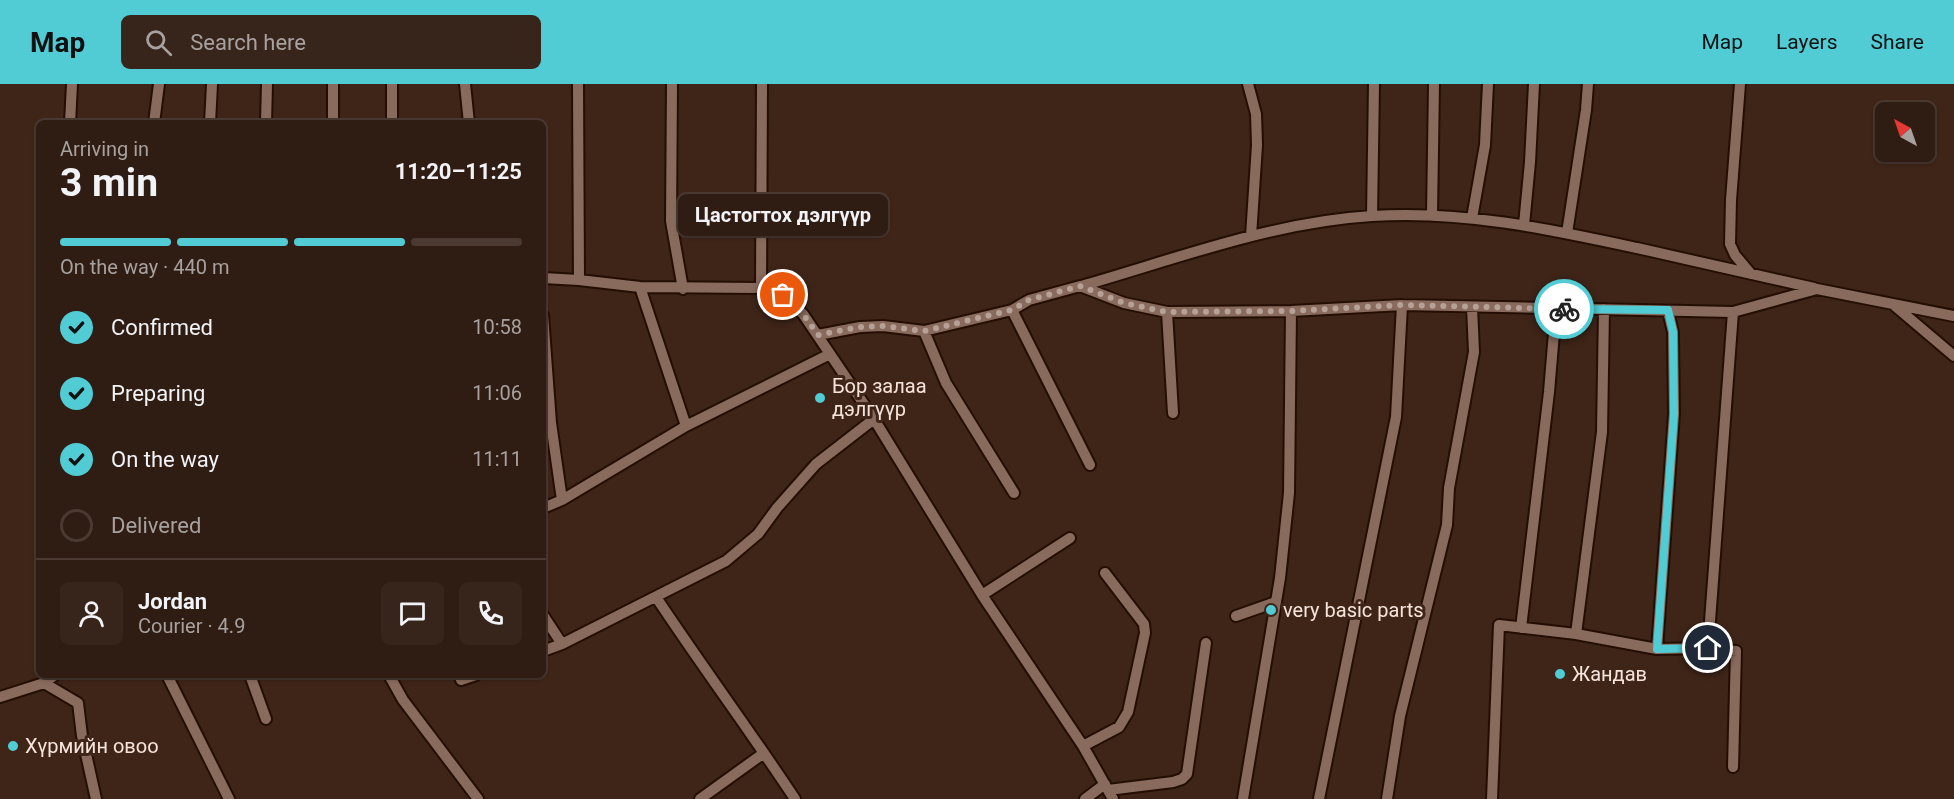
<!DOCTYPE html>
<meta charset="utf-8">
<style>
:root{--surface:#2f1c12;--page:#37251b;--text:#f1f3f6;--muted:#a7a19f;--line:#4a3a32;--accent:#51ccd5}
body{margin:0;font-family:Roboto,sans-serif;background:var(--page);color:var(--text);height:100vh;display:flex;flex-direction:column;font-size:22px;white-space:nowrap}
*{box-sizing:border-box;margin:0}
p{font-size:20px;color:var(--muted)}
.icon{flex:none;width:33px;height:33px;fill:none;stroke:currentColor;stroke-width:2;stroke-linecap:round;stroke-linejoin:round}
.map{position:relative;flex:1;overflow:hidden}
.sheet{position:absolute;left:36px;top:36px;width:510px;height:558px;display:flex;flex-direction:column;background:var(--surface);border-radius:9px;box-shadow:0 2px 4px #0004,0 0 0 2px var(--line)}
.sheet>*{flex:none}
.needle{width:39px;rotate:320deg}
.tools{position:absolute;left:1875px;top:18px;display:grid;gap:12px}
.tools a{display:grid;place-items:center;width:60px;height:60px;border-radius:9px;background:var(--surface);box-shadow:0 2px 4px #0004,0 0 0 2px var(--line);font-size:30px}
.pin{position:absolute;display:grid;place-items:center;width:51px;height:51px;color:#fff;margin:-26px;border:3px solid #fff;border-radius:50%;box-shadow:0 2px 6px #0007}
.courier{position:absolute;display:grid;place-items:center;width:60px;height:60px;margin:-30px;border:4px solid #51ccd5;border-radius:50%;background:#fff;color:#222;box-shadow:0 2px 8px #0007}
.bubble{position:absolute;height:42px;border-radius:9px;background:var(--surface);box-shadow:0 2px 4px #0004,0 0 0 2px var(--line);font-size:20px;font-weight:700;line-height:42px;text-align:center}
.headline em{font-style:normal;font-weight:700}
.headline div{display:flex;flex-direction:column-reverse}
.headline{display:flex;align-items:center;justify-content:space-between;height:102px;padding:0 24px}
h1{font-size:39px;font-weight:700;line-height:45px}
.bar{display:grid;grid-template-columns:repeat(4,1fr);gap:9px 6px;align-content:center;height:72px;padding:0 24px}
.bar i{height:8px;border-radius:4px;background:var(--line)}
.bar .on{background:var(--accent)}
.bar p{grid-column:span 4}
.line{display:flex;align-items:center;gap:15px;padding:0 24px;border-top:2px solid var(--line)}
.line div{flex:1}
.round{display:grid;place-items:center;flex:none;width:63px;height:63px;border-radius:9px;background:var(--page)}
ol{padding:0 24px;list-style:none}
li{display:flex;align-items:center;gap:18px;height:66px}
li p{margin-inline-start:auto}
li .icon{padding:6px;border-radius:50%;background:var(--accent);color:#111;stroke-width:4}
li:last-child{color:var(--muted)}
li i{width:33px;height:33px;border:3px solid var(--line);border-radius:50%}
header{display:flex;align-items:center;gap:36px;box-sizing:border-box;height:84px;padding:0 30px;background:var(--accent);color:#111}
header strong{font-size:28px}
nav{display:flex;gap:33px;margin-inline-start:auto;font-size:21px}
.search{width:420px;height:54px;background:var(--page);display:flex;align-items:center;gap:15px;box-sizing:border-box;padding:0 21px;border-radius:9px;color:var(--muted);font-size:22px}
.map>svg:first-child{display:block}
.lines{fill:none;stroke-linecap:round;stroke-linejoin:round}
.minor-casing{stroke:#240e03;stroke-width:14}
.minor{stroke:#896b5d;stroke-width:10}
.done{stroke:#b6a197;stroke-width:6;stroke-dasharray:0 10.8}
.route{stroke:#51ccd5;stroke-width:8}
.poi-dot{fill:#51ccd5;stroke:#3f2518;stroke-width:2}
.labels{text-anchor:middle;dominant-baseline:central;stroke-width:6;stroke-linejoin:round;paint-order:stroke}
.poi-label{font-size:20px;fill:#f6e4dc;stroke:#3f2518;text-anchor:start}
</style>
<header>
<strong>Map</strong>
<div class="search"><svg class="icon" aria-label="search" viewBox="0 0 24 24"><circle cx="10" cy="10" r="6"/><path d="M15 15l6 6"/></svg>Search here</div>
<nav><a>Map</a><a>Layers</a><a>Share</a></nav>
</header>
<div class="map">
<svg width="1954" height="715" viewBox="0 0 1954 715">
<rect width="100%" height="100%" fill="#3f2518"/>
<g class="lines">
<defs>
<path id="minor" d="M392,0V39
M465,0L469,39
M578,0L579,196
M672,0L671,137L683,205
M1248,0L1256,30L1257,61L1251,152
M1740,0L1731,116L1730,160L1735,171L1751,190
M70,39L72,0
M154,39L159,0
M210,39L212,0
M266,39L267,0
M333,39V0
M1432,131L1434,0
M1372,132L1374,0
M1472,134L1485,61L1488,0
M1524,141L1530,78L1534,0
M1567,149L1586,26L1588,0
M543,194L579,196L640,203L761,204L783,211L803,230L874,335L982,511L1083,662L1113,715
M1081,202C1176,175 1272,138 1372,132C1462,126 1549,145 1637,164C1696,177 1755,191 1814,204
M640,203L686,342
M761,204L762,0
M1895,222L1954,272
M1012,226L1090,381
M1167,228L1173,329
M543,231L551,339L562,416
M924,247L946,299L1014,409
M818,251L860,243L883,242L924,247L1012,226L1029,216L1080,202L1124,219L1167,228L1291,227L1402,221L1733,228L1817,205L1954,232
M543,424L562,416L686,342L830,270
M982,511L1070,454
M656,513C701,581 750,647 795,715
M543,531L562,560
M1236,532L1276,518
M1521,544L1549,308L1556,225
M1576,550L1602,348L1604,225
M1708,564L1733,228
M1657,565L1674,330L1673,248L1668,227
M543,567L562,560L726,477L758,450L777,424L816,380L874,335
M167,591L229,715
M250,591L266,635
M389,591L403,616L478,715
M459,591L461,596L476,591
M44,599L78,619L82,652L96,715
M0,613L44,599L55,591
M1083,662L1119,643L1128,628L1145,549L1144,540L1105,489
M1108,706L1173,698L1182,695L1187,690L1206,559
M700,715L764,669
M1085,715L1105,700
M1243,715L1280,494L1289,409L1291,227
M1319,715L1396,333L1402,221
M1387,715L1400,632L1447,441L1449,404L1474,268L1472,223
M1492,715L1499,541L1576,550L1657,565L1708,564L1736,567L1733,683"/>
</defs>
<!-- minor casing -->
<use href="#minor" class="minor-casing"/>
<!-- minor -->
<use href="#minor" class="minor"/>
</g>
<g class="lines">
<!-- done -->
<path class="done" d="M783,211L803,230L818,251L860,243L883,242L924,247L1012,226L1029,216L1080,202L1124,219L1167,228L1291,227L1402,221L1564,225"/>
<!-- route -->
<path class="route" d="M1564,225L1668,226L1673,248L1674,330L1657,565L1708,564"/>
</g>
<!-- markers -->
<g class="poi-dot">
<circle cx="820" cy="314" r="6"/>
<circle cx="1271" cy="526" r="6"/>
<circle cx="1560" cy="590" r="6"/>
<circle cx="13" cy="662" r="6"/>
</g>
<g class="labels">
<!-- poi labels -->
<g class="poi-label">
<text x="832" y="302">Бор залаа<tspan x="832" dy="23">дэлгүүр</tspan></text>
<text x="1283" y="526">very basic parts</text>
<text x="1572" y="590">Жандав</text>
<text x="25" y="662">Хүрмийн овоо</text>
</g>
</g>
</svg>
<div class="tools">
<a><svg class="needle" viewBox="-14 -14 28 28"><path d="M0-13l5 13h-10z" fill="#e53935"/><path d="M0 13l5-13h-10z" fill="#a7a19f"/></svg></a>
</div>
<div class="pin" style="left:783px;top:211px;background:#ea580c"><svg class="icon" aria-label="bag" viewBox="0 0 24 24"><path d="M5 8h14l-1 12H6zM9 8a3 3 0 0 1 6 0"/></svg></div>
<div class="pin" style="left:1708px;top:564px;background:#1f2937"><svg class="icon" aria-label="home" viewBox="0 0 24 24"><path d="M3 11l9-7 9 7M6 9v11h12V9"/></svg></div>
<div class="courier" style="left:1564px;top:225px"><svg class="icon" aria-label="bike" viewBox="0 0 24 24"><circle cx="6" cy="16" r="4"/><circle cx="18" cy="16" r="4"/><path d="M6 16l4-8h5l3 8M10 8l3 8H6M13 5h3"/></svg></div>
<div class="bubble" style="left:678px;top:110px;width:210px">Цастогтох дэлгүүр</div>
<section class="sheet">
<div class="headline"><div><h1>3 min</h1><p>Arriving in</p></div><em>11:20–11:25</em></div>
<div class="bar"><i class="on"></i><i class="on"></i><i class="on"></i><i></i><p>On the way · 440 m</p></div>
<ol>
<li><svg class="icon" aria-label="check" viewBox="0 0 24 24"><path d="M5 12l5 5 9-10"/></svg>Confirmed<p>10:58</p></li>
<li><svg class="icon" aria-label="check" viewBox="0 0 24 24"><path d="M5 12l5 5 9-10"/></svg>Preparing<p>11:06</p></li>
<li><svg class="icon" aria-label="check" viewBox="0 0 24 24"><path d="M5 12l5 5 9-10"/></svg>On the way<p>11:11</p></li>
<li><i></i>Delivered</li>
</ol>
<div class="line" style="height:108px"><a class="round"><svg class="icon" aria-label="person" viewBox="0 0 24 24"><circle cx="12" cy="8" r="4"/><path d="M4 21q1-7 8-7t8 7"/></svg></a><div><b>Jordan</b><p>Courier · 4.9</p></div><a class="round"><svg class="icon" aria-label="chat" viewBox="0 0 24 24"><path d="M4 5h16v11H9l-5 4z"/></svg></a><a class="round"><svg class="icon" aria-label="phone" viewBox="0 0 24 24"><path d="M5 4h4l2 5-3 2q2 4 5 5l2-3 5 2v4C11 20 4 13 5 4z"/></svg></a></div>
</section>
</div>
